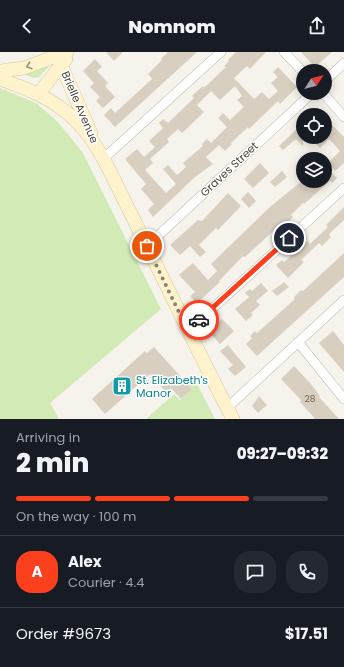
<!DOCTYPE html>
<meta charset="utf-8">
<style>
:root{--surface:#171b24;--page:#242831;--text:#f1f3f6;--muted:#9ea1a6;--line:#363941;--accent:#fc3f1d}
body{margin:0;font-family:Poppins,sans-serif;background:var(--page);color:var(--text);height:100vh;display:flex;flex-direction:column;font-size:15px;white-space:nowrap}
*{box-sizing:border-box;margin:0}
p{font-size:13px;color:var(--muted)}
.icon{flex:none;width:22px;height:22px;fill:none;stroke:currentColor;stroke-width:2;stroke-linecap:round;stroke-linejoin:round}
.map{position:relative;height:367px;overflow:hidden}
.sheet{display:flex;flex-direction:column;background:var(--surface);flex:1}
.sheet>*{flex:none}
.needle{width:26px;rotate:54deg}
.buttons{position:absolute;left:296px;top:12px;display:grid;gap:8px}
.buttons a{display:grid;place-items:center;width:36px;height:36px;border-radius:50%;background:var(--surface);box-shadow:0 2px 10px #0003;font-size:20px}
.pin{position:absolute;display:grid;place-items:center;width:34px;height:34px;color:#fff;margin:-17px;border:2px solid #fff;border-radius:50%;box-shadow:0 1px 4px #0007}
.courier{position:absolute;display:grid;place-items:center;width:40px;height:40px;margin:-20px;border:3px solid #fc3f1d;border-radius:50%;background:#fff;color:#222;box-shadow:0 1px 5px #0007}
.summary em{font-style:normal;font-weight:800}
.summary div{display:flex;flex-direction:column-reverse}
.summary{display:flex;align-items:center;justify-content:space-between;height:68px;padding:0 16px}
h1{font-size:26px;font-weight:800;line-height:30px}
.bar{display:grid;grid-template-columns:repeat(4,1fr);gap:6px 4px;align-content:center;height:48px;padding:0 16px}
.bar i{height:5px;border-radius:3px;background:var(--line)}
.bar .selected{background:var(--accent)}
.bar p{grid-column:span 4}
.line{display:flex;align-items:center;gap:10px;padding:0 16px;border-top:1px solid var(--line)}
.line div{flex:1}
.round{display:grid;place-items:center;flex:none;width:42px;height:42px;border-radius:16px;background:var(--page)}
header{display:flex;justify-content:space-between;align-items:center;height:52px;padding:0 16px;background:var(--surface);font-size:18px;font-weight:800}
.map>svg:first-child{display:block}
.green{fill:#d2eab5}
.building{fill:#d8cfc1;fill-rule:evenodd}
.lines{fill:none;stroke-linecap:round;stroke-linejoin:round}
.street-casing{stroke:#c2bbae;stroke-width:10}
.secondary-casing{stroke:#d6c79b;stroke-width:14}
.street{stroke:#fff;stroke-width:9}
.secondary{stroke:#fff3cd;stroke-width:13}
.oneway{stroke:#9c937c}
.done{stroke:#878178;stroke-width:4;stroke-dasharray:0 7.2}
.route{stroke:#fc3f1d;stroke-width:5}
.labels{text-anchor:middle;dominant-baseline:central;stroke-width:3;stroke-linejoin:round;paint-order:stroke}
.number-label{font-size:9px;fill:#6e675b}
.street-label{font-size:11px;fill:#4b4439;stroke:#fff}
.culture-label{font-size:11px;fill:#0d838f;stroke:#fff;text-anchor:start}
</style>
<header><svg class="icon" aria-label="back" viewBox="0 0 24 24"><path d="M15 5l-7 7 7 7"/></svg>Nomnom<svg class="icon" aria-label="share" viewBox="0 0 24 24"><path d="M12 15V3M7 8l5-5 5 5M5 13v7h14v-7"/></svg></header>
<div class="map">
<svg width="344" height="367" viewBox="0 0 344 367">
<rect width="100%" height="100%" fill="#f6f3ec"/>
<!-- green -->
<path class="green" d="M49,14L39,25L33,26L26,23L25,22Z
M0,36L36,51L57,69L83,101L161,257L50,351L59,367H0Z
M193,324L215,367H146L174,342L180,348L192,337L186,330Z"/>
<!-- building -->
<path class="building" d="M106,0H123L114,9Z
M168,0H197L115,75L104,63L111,56L115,61L152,27L148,22L162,8L161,7Z
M236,0H266L250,17L247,14L234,26L254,47L262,40L269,47L278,39L271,31L278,25L273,20L278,15L297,35L280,52L278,49L249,77L248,75L231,91L232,92L225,99L219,93L206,105L213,112L195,125L153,165L148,158L154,152L141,137L146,132L125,107L137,97L144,105L155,95L149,89L163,76L159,71L163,67L168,71L194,46L192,44L197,39L203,34L204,36L226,15L224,14L229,9L228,8ZM235,34L242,44L237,48L244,55L230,68L223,61L218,66L227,75L211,91L207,87L202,92L203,94L183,111L186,115L177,123L168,113L163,117L176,132L166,141L145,118L153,111L150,107L169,90L167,87L178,77L182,81L204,60L197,53L211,39L220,48Z
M301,0H332L315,15Z
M95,7L102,15L97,19L108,31L105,34L115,45L103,56L96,49L100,45L90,35L94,31L83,19Z
M325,66L344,85V111L335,119L328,111L340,99L329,87L320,96L313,89L318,85H325Z
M303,71V94L296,87L283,98L279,94Z
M260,111L269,121L253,136L244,127Z
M282,119L287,125L275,135L270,130Z
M330,119L337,126L332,131L330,129L304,152L303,151L291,163L293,165L287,172L284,169L245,205L243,204L219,229L220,230L197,251L190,244L195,240L179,223L193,211L208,228L217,219L211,212L271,154L302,129H325V124Z
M248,140L256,149L249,156L241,147Z
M228,141L241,154L218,178L216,176L199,193L206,200L200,205L190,194L180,203L170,193L198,168L202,169Z
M344,155V168L329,182L331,185L322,194L319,191L301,208L304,210L288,226L276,213L282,208L284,210L308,189L310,192L328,175L326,173Z
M344,201V225L257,304L246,292L252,286L250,284L255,279L257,281L295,247L294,245L301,238L303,239Z
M284,230L289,235L277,244L272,239Z
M261,231L268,239L256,249L260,253L251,261L253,263L246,269L235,257L249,245L245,241L250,237L252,239Z
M222,267L234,279L220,292L209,280Z
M333,279L344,293V320L319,291Z
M228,293L246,315L235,324L228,317L233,313L220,299Z
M154,295L192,337L181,347L171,336L167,341L150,322L105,362L92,347L145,299L147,301Z
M294,314L311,332L320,344L319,345L339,367H315L310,361L300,350L301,348L281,327Z
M259,344L267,353L258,361L252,354Z"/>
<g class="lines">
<defs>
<path id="street" d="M284,0L303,20
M325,29L344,11
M323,41L344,65
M103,107L221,0
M147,194L312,41
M188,279L344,136
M298,290L344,347
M227,356L344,248"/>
<path id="secondary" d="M57,4L91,81
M0,19L24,16L67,0
M0,27C28,37 52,46 74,67C100,92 114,129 130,160C165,229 197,299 233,367
M39,41L66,7"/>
</defs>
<!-- street casing -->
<use href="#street" class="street-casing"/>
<!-- secondary casing -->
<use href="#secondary" class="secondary-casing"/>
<!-- street -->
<use href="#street" class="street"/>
<!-- secondary -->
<use href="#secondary" class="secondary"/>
</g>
<!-- one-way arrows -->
<defs><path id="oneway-chevron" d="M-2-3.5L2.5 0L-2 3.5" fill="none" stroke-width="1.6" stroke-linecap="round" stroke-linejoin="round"/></defs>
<use class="oneway" href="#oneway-chevron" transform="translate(29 14) rotate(163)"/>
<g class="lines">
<!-- done -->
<path class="done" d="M147,194L188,279L199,268"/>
<!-- route -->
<path class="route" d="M199,268L289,186"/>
</g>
<!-- icons -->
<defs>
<symbol id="building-square" viewBox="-11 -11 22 22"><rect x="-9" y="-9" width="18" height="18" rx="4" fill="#0f9aa8" stroke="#fff"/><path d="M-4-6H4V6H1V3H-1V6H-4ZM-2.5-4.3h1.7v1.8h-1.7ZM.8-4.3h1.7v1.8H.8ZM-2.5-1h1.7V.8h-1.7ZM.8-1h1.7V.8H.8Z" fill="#fff"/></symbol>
</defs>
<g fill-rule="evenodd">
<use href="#building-square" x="111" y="323" width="22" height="22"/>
</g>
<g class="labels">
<!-- number labels -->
<g class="number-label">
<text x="310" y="347">28</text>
</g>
<!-- street labels -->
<g class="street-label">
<text transform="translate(80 55) rotate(67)">Brielle Avenue</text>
<text transform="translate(229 117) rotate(-43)">Graves Street</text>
</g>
<!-- culture labels -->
<g class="culture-label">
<text x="136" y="328">St. Elizabeth's<tspan x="136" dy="13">Manor</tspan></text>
</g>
</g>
</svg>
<div class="buttons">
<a><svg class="needle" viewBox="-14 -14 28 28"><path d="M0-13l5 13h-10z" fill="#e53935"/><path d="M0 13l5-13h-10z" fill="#9ea1a6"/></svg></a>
<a><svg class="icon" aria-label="locate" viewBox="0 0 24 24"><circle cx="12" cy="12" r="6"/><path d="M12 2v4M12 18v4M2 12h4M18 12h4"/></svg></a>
<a><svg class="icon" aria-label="layers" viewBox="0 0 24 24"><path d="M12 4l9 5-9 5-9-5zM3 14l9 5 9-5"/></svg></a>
</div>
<div class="pin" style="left:147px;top:194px;background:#ea580c"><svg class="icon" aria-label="bag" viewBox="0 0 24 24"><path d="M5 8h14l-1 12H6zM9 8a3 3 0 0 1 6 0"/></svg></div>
<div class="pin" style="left:289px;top:186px;background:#1f2937"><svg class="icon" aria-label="home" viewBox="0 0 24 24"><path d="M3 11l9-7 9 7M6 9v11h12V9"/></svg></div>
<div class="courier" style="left:199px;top:268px"><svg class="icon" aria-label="car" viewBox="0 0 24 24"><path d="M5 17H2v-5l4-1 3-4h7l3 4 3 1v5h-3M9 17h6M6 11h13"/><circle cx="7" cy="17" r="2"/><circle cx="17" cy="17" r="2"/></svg></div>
</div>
<section class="sheet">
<div class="summary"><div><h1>2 min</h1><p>Arriving in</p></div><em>09:27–09:32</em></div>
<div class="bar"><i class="selected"></i><i class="selected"></i><i class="selected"></i><i></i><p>On the way · 100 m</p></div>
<div class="line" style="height:72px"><b class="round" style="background:var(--accent);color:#fff">A</b><div><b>Alex</b><p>Courier · 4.4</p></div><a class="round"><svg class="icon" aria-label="chat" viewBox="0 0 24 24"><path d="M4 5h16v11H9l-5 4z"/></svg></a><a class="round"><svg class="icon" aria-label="phone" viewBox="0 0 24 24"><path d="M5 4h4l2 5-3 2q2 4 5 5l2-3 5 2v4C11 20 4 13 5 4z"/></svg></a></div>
<div class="line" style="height:52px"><div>Order #9673</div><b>$17.51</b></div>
</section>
